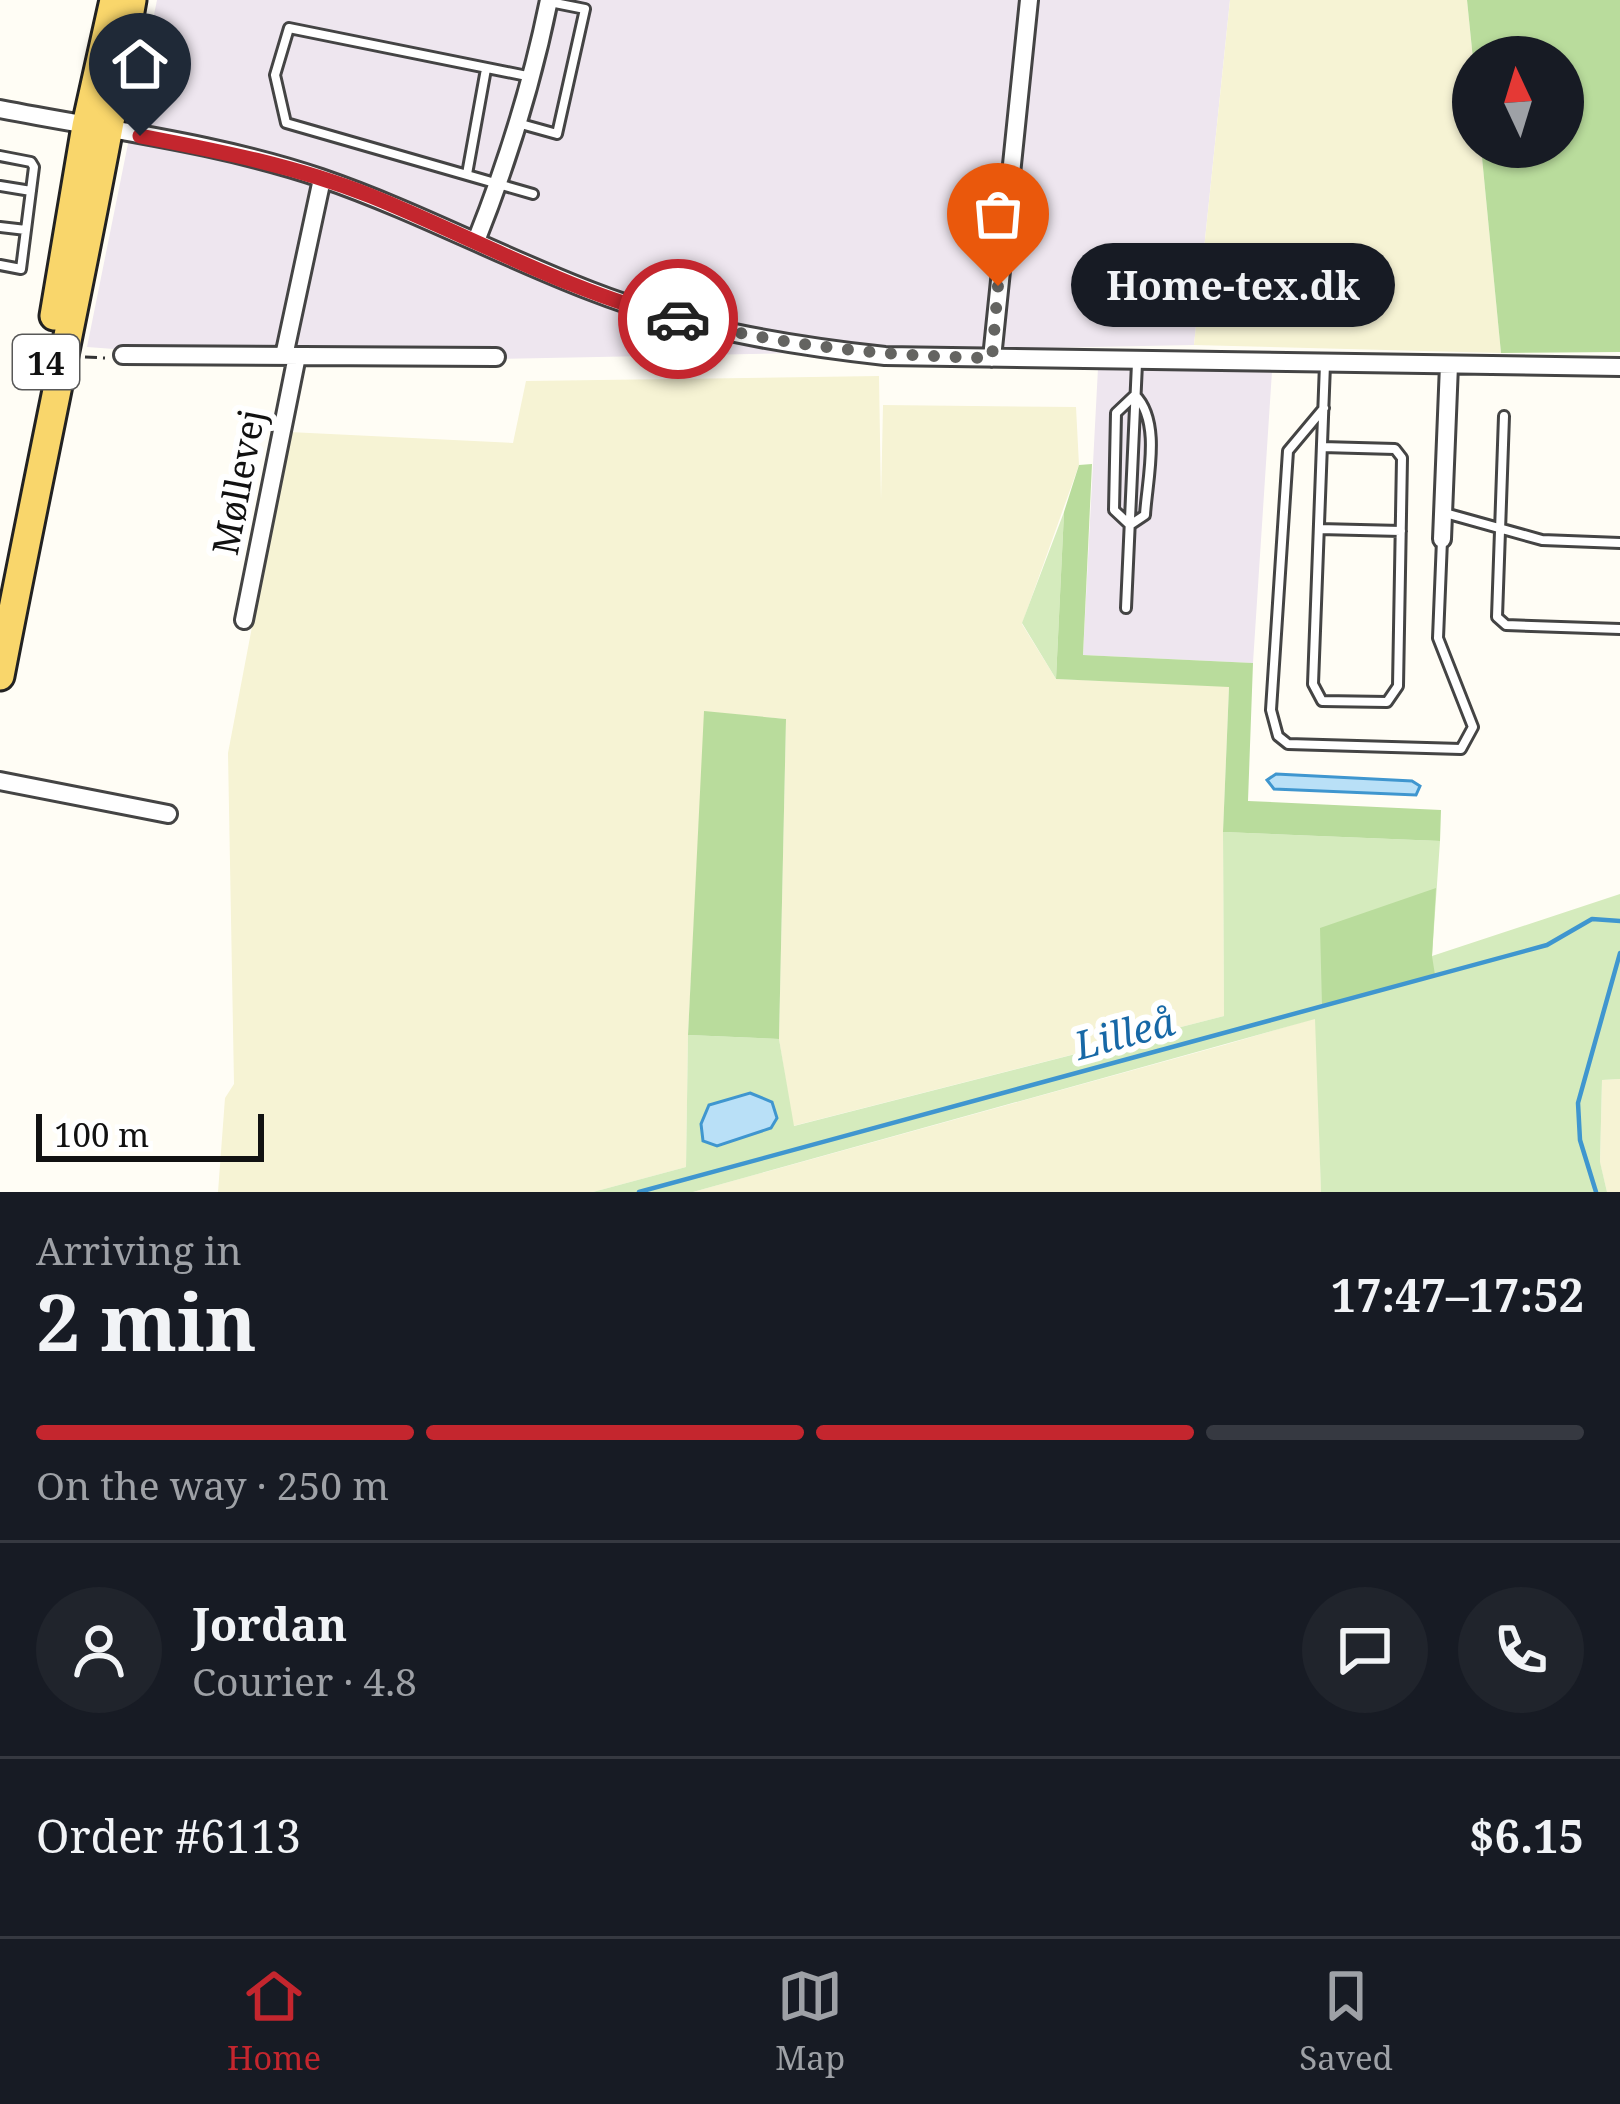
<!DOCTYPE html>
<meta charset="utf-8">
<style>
:root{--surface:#171b24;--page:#20242c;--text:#f1f3f6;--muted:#9ea1a6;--line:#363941;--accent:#c4262e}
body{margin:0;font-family:"Noto Serif",serif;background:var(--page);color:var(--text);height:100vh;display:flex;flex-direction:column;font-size:45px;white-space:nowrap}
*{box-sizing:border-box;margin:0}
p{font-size:39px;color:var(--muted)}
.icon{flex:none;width:66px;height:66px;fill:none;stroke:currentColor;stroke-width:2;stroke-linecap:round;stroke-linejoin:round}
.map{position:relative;height:1192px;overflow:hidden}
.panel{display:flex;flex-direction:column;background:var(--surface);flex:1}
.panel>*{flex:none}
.needle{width:78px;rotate:356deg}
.controls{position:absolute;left:1452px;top:36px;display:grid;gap:24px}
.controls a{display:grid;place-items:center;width:132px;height:132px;border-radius:50%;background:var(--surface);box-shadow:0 3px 9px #0004;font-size:60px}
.scale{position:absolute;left:36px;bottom:30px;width:228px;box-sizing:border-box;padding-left:12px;border:6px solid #111;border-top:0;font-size:33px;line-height:42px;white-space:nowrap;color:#111;-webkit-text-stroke:9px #fff;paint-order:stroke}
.pin{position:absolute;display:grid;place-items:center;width:102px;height:102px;color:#fff;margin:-123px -51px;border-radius:50% 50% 50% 0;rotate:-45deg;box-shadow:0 0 12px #0007}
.pin .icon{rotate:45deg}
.courier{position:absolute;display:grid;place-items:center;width:120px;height:120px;margin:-60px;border:9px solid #c4262e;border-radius:50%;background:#fff;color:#222;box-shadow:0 3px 15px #0007}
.bubble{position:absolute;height:84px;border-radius:42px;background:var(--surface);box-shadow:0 3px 9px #0004;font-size:39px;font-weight:700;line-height:84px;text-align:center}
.overview em{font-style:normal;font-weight:700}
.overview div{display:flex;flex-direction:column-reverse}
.overview{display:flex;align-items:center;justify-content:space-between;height:204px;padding:0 36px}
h1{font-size:78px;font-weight:700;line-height:90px}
.bar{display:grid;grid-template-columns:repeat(4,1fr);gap:18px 12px;align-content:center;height:144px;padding:0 36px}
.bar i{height:15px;border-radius:9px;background:var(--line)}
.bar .on{background:var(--accent)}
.bar p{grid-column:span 4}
.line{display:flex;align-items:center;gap:30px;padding:0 36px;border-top:3px solid var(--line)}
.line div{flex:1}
.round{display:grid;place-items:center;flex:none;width:126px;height:126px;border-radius:63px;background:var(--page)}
.tabs{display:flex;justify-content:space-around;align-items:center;height:168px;border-top:3px solid var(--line);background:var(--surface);font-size:33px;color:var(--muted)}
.tabs a{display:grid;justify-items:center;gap:6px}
.tabs .on{color:var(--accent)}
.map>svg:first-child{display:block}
.industrial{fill:#eee6ef}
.farmland{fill:#f6f3d4}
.green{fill:#d5ebbd}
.forest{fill:#b9dc9c}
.water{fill:#b9e0f7;stroke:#3f96cf;stroke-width:3}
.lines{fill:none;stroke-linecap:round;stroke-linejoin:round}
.stream{stroke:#3f96cf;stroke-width:4.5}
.lane-casing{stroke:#444;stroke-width:14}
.street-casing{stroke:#444;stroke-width:22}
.primary-casing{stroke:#222;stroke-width:33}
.path{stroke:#333;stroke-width:3;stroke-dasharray:12 6;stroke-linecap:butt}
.lane{stroke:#fff;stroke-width:8}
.street{stroke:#fff;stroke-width:16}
.primary{stroke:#f9d66b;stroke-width:27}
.done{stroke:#646461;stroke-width:12;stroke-dasharray:0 21.6}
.route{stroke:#c4262e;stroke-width:15}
.labels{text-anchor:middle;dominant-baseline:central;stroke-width:12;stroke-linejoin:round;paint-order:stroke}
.shield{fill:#fff;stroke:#585858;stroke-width:3}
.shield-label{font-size:33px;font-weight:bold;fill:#111}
.street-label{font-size:36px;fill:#111;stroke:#fff}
.water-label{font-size:39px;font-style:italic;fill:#1768a6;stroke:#fff}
</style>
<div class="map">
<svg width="1620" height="1192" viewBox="0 0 1620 1192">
<rect width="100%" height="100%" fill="#fffdf5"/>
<!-- industrial -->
<path class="industrial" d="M157,0H1230L1194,345L304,363L87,347Z
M1098,368L1272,371L1253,663L1083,655Z"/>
<!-- farmland -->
<path class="farmland" d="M1230,0H1467L1473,59V147H1481L1501,353L1194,345Z
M879,376L881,500L883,405L1076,407L1079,465L1022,624L1056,679L1229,686L1223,832L1224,1016L793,1126L779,1039L786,719L705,712L688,1035L686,1167L593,1192H218L225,1098L234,1084L228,753L289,432L513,443L526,381Z
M1316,1018L1321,1192H693L1224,1045Z
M1620,1079V1192H1607L1600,1163L1602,1080Z"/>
<!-- green -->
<path class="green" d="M1064,512L1056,679L1022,623Z
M1223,832L1440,841L1432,956L1620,894V1079L1602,1080L1600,1162L1607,1192H1321L1315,1019L693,1192H593L686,1167L688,1035L779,1039L794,1126L1224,1016Z"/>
<!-- forest -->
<path class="forest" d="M1467,0H1620V352L1501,353L1481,147H1563V57L1473,59Z
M1092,464L1083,655L1253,663L1248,801L1441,810L1440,841L1223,832L1229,687L1056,679L1064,512L1079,465Z
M704,711L786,719L779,1039L688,1035Z
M1436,888L1432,956L1435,975L1322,1006L1320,928Z"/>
<!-- water -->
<path class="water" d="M1276,774L1412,781L1420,786L1416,795L1274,789L1267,780Z
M750,1093L772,1102L777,1118L771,1128L717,1146L703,1141L701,1124L709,1105Z"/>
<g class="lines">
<!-- stream -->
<path class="stream" d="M639,1192L1547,945L1592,919L1620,921
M1596,1192L1580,1140L1578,1103L1620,953"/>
<defs>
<path id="lane" d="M532,77L289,28L275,75L286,123L533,194
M521,124L557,134L585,9L550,2
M0,156L31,162L34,167L21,269L0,265
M467,174L486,69
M0,186L31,191
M0,227L26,230
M1135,395C1162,422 1147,480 1145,515L1130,525L1114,510L1116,413Z
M1324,408L1288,451L1271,710L1278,736L1288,744L1461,749L1473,727L1438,638L1442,540
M1504,416L1497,617L1506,625L1620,629
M1322,447L1395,449L1402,458L1398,686L1387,702L1322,701L1313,684L1325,364
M1445,513L1542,540L1620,543
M1319,529L1401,531
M1126,608L1137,363"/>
<path id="street" d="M0,109C107,130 218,143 321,178C414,210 500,256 591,291C686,328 785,345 885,356L1620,367
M476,241C508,161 532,84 549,0
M123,355L496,357
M284,356L322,179
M992,358L1029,0
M1442,539L1449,365
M244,620L297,356
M0,781L168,814"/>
<path id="primary" d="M54,316L86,126L114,0
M0,676C43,451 93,226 132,0"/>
</defs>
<!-- lane casing -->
<use href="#lane" class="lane-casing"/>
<!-- street casing -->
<use href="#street" class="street-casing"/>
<!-- primary casing -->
<use href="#primary" class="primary-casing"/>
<!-- path -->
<path class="path" d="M85,357L105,358"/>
<!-- lane -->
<use href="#lane" class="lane"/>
<!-- street -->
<use href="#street" class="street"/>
<!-- primary -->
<use href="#primary" class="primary"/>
</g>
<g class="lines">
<!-- done -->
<path class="done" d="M678,319C785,346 881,356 992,358L998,286"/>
<!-- route -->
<path class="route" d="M140,136C219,151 296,166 371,196C472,237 571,293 678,319"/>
</g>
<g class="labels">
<!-- shield labels -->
<rect class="shield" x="13" y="335" width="66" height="54" rx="9"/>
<g class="shield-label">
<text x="46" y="362">14</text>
</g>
<!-- street labels -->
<g class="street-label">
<text transform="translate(238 482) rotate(-79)">Møllevej</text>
</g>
<!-- water labels -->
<g class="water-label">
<text transform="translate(1124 1032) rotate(-15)">Lilleå</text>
</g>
</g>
</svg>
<div class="controls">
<a><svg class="needle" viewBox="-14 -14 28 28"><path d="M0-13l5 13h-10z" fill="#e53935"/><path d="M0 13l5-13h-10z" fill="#9ea1a6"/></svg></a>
</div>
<div class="scale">100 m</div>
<div class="pin" style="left:998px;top:286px;background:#ea580c"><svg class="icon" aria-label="bag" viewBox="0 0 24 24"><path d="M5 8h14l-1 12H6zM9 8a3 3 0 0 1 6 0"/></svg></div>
<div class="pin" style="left:140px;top:136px;background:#1f2937"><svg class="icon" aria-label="home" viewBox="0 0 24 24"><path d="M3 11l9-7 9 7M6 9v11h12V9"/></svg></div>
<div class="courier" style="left:678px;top:319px"><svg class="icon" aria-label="car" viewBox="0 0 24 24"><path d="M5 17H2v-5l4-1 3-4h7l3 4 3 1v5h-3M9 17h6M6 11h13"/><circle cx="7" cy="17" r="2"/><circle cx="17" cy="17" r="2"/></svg></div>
<div class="bubble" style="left:1071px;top:243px;width:324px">Home-tex.dk</div>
</div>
<section class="panel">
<div class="overview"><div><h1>2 min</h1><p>Arriving in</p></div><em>17:47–17:52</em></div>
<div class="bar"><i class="on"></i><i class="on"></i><i class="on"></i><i></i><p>On the way · 250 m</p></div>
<div class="line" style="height:216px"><a class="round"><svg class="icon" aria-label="person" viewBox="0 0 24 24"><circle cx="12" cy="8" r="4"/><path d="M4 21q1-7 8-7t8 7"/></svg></a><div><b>Jordan</b><p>Courier · 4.8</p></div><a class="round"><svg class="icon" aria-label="chat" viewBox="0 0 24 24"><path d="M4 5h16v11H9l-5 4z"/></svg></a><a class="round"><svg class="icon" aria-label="phone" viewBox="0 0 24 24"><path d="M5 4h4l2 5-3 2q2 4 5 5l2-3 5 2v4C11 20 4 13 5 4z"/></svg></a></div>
<div class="line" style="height:156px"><div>Order #6113</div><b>$6.15</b></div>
</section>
<nav class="tabs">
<a class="on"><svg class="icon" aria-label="home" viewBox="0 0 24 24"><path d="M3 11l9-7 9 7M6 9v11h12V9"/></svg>Home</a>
<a><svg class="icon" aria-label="map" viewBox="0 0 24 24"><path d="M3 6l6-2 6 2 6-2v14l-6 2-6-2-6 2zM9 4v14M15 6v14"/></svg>Map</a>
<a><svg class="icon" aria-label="saved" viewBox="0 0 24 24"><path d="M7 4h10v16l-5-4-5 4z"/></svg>Saved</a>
</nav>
